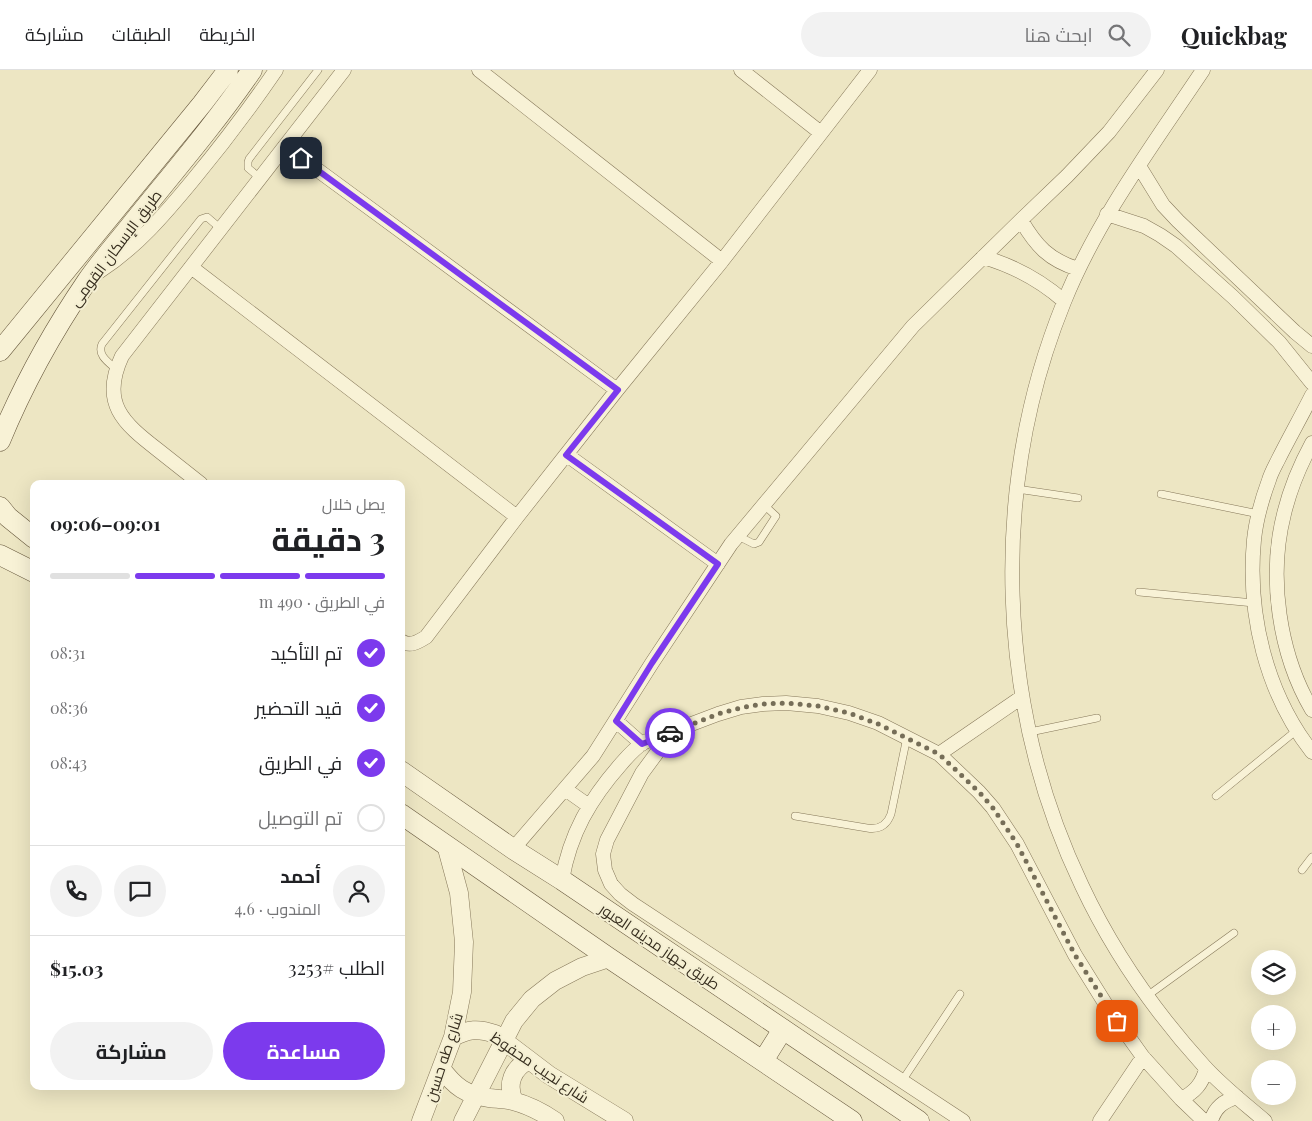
<!DOCTYPE html>
<html lang="ar">
<meta charset="utf-8">
<style>
:root{--surface:#fff;--page:#f2f2f2;--text:#202124;--muted:#757577;--line:#e0e0e0;--accent:#7c3aed}
body{margin:0;font-family:"Playfair Display",Cairo,serif;background:var(--page);color:var(--text);direction:rtl;height:100vh;display:flex;flex-direction:column;font-size:19px;white-space:nowrap}
*{box-sizing:border-box;margin:0}
p{font-size:16px;color:var(--muted)}
.icon{flex:none;width:28px;height:28px;fill:none;stroke:currentColor;stroke-width:2;stroke-linecap:round;stroke-linejoin:round}
.map{position:relative;flex:1;overflow:hidden;direction:ltr}
.side{position:absolute;left:30px;top:410px;width:375px;height:610px;display:flex;flex-direction:column;background:var(--surface);border-radius:10px;box-shadow:0 5px 20px #0002;direction:rtl}
.side>*{flex:none}
.fabs{position:absolute;left:1251px;top:880px;display:grid;gap:10px}
.fabs a{display:grid;place-items:center;width:45px;height:45px;border-radius:50%;background:var(--surface);box-shadow:0 5px 20px #0002;font-size:25px}
.pin{position:absolute;display:grid;place-items:center;width:42px;height:42px;color:#fff;margin:-21px;border-radius:10px;box-shadow:0 2px 8px #0006}
.courier{position:absolute;display:grid;place-items:center;width:50px;height:50px;margin:-25px;border:4px solid #7c3aed;border-radius:50%;background:#fff;color:#222;box-shadow:0 1px 6px #0007}
.head em{font-style:normal;font-weight:700}
.head div{display:flex;flex-direction:column-reverse}
.head{display:flex;align-items:center;justify-content:space-between;height:85px;padding:0 20px}
h1{font-size:32px;font-weight:700;line-height:38px}
.bar{display:grid;grid-template-columns:repeat(4,1fr);gap:8px 5px;align-content:center;height:60px;padding:0 20px}
.bar i{height:6px;border-radius:4px;background:var(--line)}
.bar .selected{background:var(--accent)}
.bar p{grid-column:span 4}
.line{display:flex;align-items:center;gap:12px;padding:0 20px;border-top:1px solid var(--line)}
.line div{flex:1}
.round{display:grid;place-items:center;flex:none;width:52px;height:52px;border-radius:26px;background:var(--page)}
ol{padding:0 20px;list-style:none}
li{display:flex;align-items:center;gap:15px;height:55px}
li p{margin-inline-start:auto}
li .icon{padding:5px;border-radius:50%;background:var(--accent);color:#fff;stroke-width:4}
li:last-child{color:var(--muted)}
li i{width:28px;height:28px;border:2px solid var(--line);border-radius:50%}
.button{display:flex;gap:10px;margin-top:auto;padding:10px 20px}
.button a{flex:1;height:58px;border-radius:30px;background:var(--accent);color:#fff;font-size:20px;font-weight:700;line-height:58px;text-align:center}
.button a+a{background:var(--page);color:var(--text)}
header{display:flex;align-items:center;gap:30px;box-sizing:border-box;height:70px;padding:0 25px;background:var(--surface);border-bottom:1px solid var(--line)}
header strong{font-size:24px}
nav{display:flex;gap:28px;margin-inline-start:auto;font-size:18px}
.search{width:350px;height:45px;background:var(--page);display:flex;align-items:center;gap:12px;box-sizing:border-box;padding:0 18px;border-radius:28px;color:var(--muted);font-size:19px}
.map>svg:first-child{display:block}
.lines{fill:none;stroke-linecap:round;stroke-linejoin:round}
.service-casing{stroke:#86785a;stroke-width:8}
.minor-casing{stroke:#86785a;stroke-width:15}
.tertiary-casing{stroke:#86785a;stroke-width:19}
.secondary-casing{stroke:#68593e;stroke-width:21}
.service{stroke:#f8f2d6;stroke-width:7}
.minor{stroke:#f8f2d6;stroke-width:14}
.tertiary{stroke:#f8f2d6;stroke-width:18}
.secondary{stroke:#f8f2d6;stroke-width:20}
.done{stroke:#766e58;stroke-width:5;stroke-dasharray:0 9}
.route{stroke:#7c3aed;stroke-width:6}
.labels{text-anchor:middle;dominant-baseline:central;stroke-width:4;stroke-linejoin:round;paint-order:stroke}
.street-label{font-size:15px;fill:#362d1e;stroke:#f4efd2}
</style>
<header>
<strong>Quickbag</strong>
<div class="search"><svg class="icon" aria-label="search" viewBox="0 0 24 24"><circle cx="10" cy="10" r="6"/><path d="M15 15l6 6"/></svg>ابحث هنا</div>
<nav><a>الخريطة</a><a>الطبقات</a><a>مشاركة</a></nav>
</header>
<div class="map">
<svg width="1312" height="1051" viewBox="0 0 1312 1051">
<rect width="100%" height="100%" fill="#ede6c3"/>
<g class="lines">
<defs>
<path id="service" d="M260,108L248,98V92L249,89L318,0
M116,299C108,292 97,285 102,274L201,149L207,147L221,159
M1017,419L1078,428
M1161,424L1259,444
M738,466L754,474L759,472L776,446L764,435
M1139,522L1254,533
M1030,662L1097,648
M1216,726L1297,660
M795,746L867,758C879,760 887,755 891,744L907,667
M1302,800L1312,787
M1147,926L1234,863
M902,1011L960,924"/>
<path id="minor" d="M479,0L722,191
M741,0L821,63
M1203,0C1153,75 1098,148 1064,232C989,417 996,636 1082,816C1113,882 1155,942 1204,996C1222,1016 1244,1033 1265,1051
M285,76L617,320
M1139,96L1163,135L1178,151L1295,262L1312,276
M1107,144L1144,156L1160,165L1176,176L1233,227L1279,272L1312,313
M1021,150C1036,176 1049,190 1078,199
M983,187C1014,196 1040,210 1064,231
M191,197L517,447
M100,201C137,177 165,144 193,110C222,75 250,38 276,0
M1312,325C1301,347 1289,368 1278,390C1275,396 1271,403 1269,410C1262,429 1256,450 1254,470C1247,544 1266,623 1312,682
M1312,373C1300,395 1290,419 1284,444C1268,507 1279,584 1312,640
M567,385L718,494
M201,414C187,403 172,391 158,380C123,353 100,333 122,286L344,0
M401,571C410,577 418,572 426,567L517,447L617,320L722,191L870,0
M616,651L642,674
M939,684L1022,627
M565,719L589,736
M513,779L593,686L652,593L731,474L913,256L1021,150L1067,106L1109,62L1157,0
M562,810C570,764 590,729 621,694C627,687 635,678 643,673C652,668 663,665 672,662
M1181,1029C1195,1022 1202,1014 1206,999
M963,1051L633,834L620,824L611,814L605,800L603,784L607,770L642,703L673,661L718,644L741,637L763,634L786,633L818,636L849,643L878,653L939,684L979,722L993,738L1017,774L1075,885L1108,938L1143,987L1181,1029L1204,1051
M1100,1051L1143,987
M1211,1051C1215,1037 1224,1031 1237,1027"/>
<path id="tertiary" d="M453,967C469,959 478,958 495,964L549,1005L624,1051
M441,998C455,1017 466,1025 489,1028C497,1029 505,1029 513,1031C528,1035 542,1042 555,1051
M514,1031C506,1014 513,998 529,990
M421,1051L453,967L462,922L464,872L459,823L446,775
M463,1051L514,951L532,929L555,911L582,897L609,888"/>
<path id="secondary" d="M0,281L202,34L228,0
M0,371C23,315 53,261 87,211C100,192 116,174 131,155C172,104 215,54 252,0
M0,437L8,447L34,468
M0,485L34,502
M401,701L513,779L562,810L919,1051
M401,744L609,888L852,1051
M763,991L783,959"/>
</defs>
<!-- service casing -->
<use href="#service" class="service-casing"/>
<!-- minor casing -->
<use href="#minor" class="minor-casing"/>
<!-- tertiary casing -->
<use href="#tertiary" class="tertiary-casing"/>
<!-- secondary casing -->
<use href="#secondary" class="secondary-casing"/>
<!-- service -->
<use href="#service" class="service"/>
<!-- minor -->
<use href="#minor" class="minor"/>
<!-- tertiary -->
<use href="#tertiary" class="tertiary"/>
<!-- secondary -->
<use href="#secondary" class="secondary"/>
</g>
<g class="lines">
<!-- done -->
<path class="done" d="M670,663L718,644L740,638L763,634L786,633L818,636L849,643L878,654L939,684L979,722L993,738L1017,774L1075,885L1117,951"/>
<!-- route -->
<path class="route" d="M301,88L618,320L566,385L718,494L652,593L616,651L642,674L670,663"/>
</g>
<g class="labels">
<!-- street labels -->
<g class="street-label">
<text transform="translate(115 178) rotate(-53)">طريق الإسكان القومى</text>
<text transform="translate(660 876) rotate(34)">طريق جهاز مدينه العبور</text>
<text transform="translate(443 987) rotate(-72)">شارع طه حسين</text>
<text transform="translate(540 997) rotate(34)">شارع نجيب محفوظ</text>
</g>
</g>
</svg>
<div class="fabs">
<a><svg class="icon" aria-label="layers" viewBox="0 0 24 24"><path d="M12 4l9 5-9 5-9-5zM3 14l9 5 9-5"/></svg></a>
<a>+</a>
<a>−</a>
</div>
<div class="pin" style="left:1117px;top:951px;background:#ea580c"><svg class="icon" aria-label="bag" viewBox="0 0 24 24"><path d="M5 8h14l-1 12H6zM9 8a3 3 0 0 1 6 0"/></svg></div>
<div class="pin" style="left:301px;top:88px;background:#1f2937"><svg class="icon" aria-label="home" viewBox="0 0 24 24"><path d="M3 11l9-7 9 7M6 9v11h12V9"/></svg></div>
<div class="courier" style="left:670px;top:663px"><svg class="icon" aria-label="car" viewBox="0 0 24 24"><path d="M5 17H2v-5l4-1 3-4h7l3 4 3 1v5h-3M9 17h6M6 11h13"/><circle cx="7" cy="17" r="2"/><circle cx="17" cy="17" r="2"/></svg></div>
<section class="side">
<div class="head"><div><h1>3 دقيقة</h1><p>يصل خلال</p></div><em>09:01–09:06</em></div>
<div class="bar"><i class="selected"></i><i class="selected"></i><i class="selected"></i><i></i><p>في الطريق · 490 m</p></div>
<ol>
<li><svg class="icon" aria-label="check" viewBox="0 0 24 24"><path d="M5 12l5 5 9-10"/></svg>تم التأكيد<p>08:31</p></li>
<li><svg class="icon" aria-label="check" viewBox="0 0 24 24"><path d="M5 12l5 5 9-10"/></svg>قيد التحضير<p>08:36</p></li>
<li><svg class="icon" aria-label="check" viewBox="0 0 24 24"><path d="M5 12l5 5 9-10"/></svg>في الطريق<p>08:43</p></li>
<li><i></i>تم التوصيل</li>
</ol>
<div class="line" style="height:90px"><a class="round"><svg class="icon" aria-label="person" viewBox="0 0 24 24"><circle cx="12" cy="8" r="4"/><path d="M4 21q1-7 8-7t8 7"/></svg></a><div><b>أحمد</b><p>المندوب · 4.6</p></div><a class="round"><svg class="icon" aria-label="chat" viewBox="0 0 24 24"><path d="M4 5h16v11H9l-5 4z"/></svg></a><a class="round"><svg class="icon" aria-label="phone" viewBox="0 0 24 24"><path d="M5 4h4l2 5-3 2q2 4 5 5l2-3 5 2v4C11 20 4 13 5 4z"/></svg></a></div>
<div class="line" style="height:65px"><div>الطلب #3253</div><b>$15.03</b></div>
<div class="button"><a>مساعدة</a><a>مشاركة</a></div>
</section>
</div>
